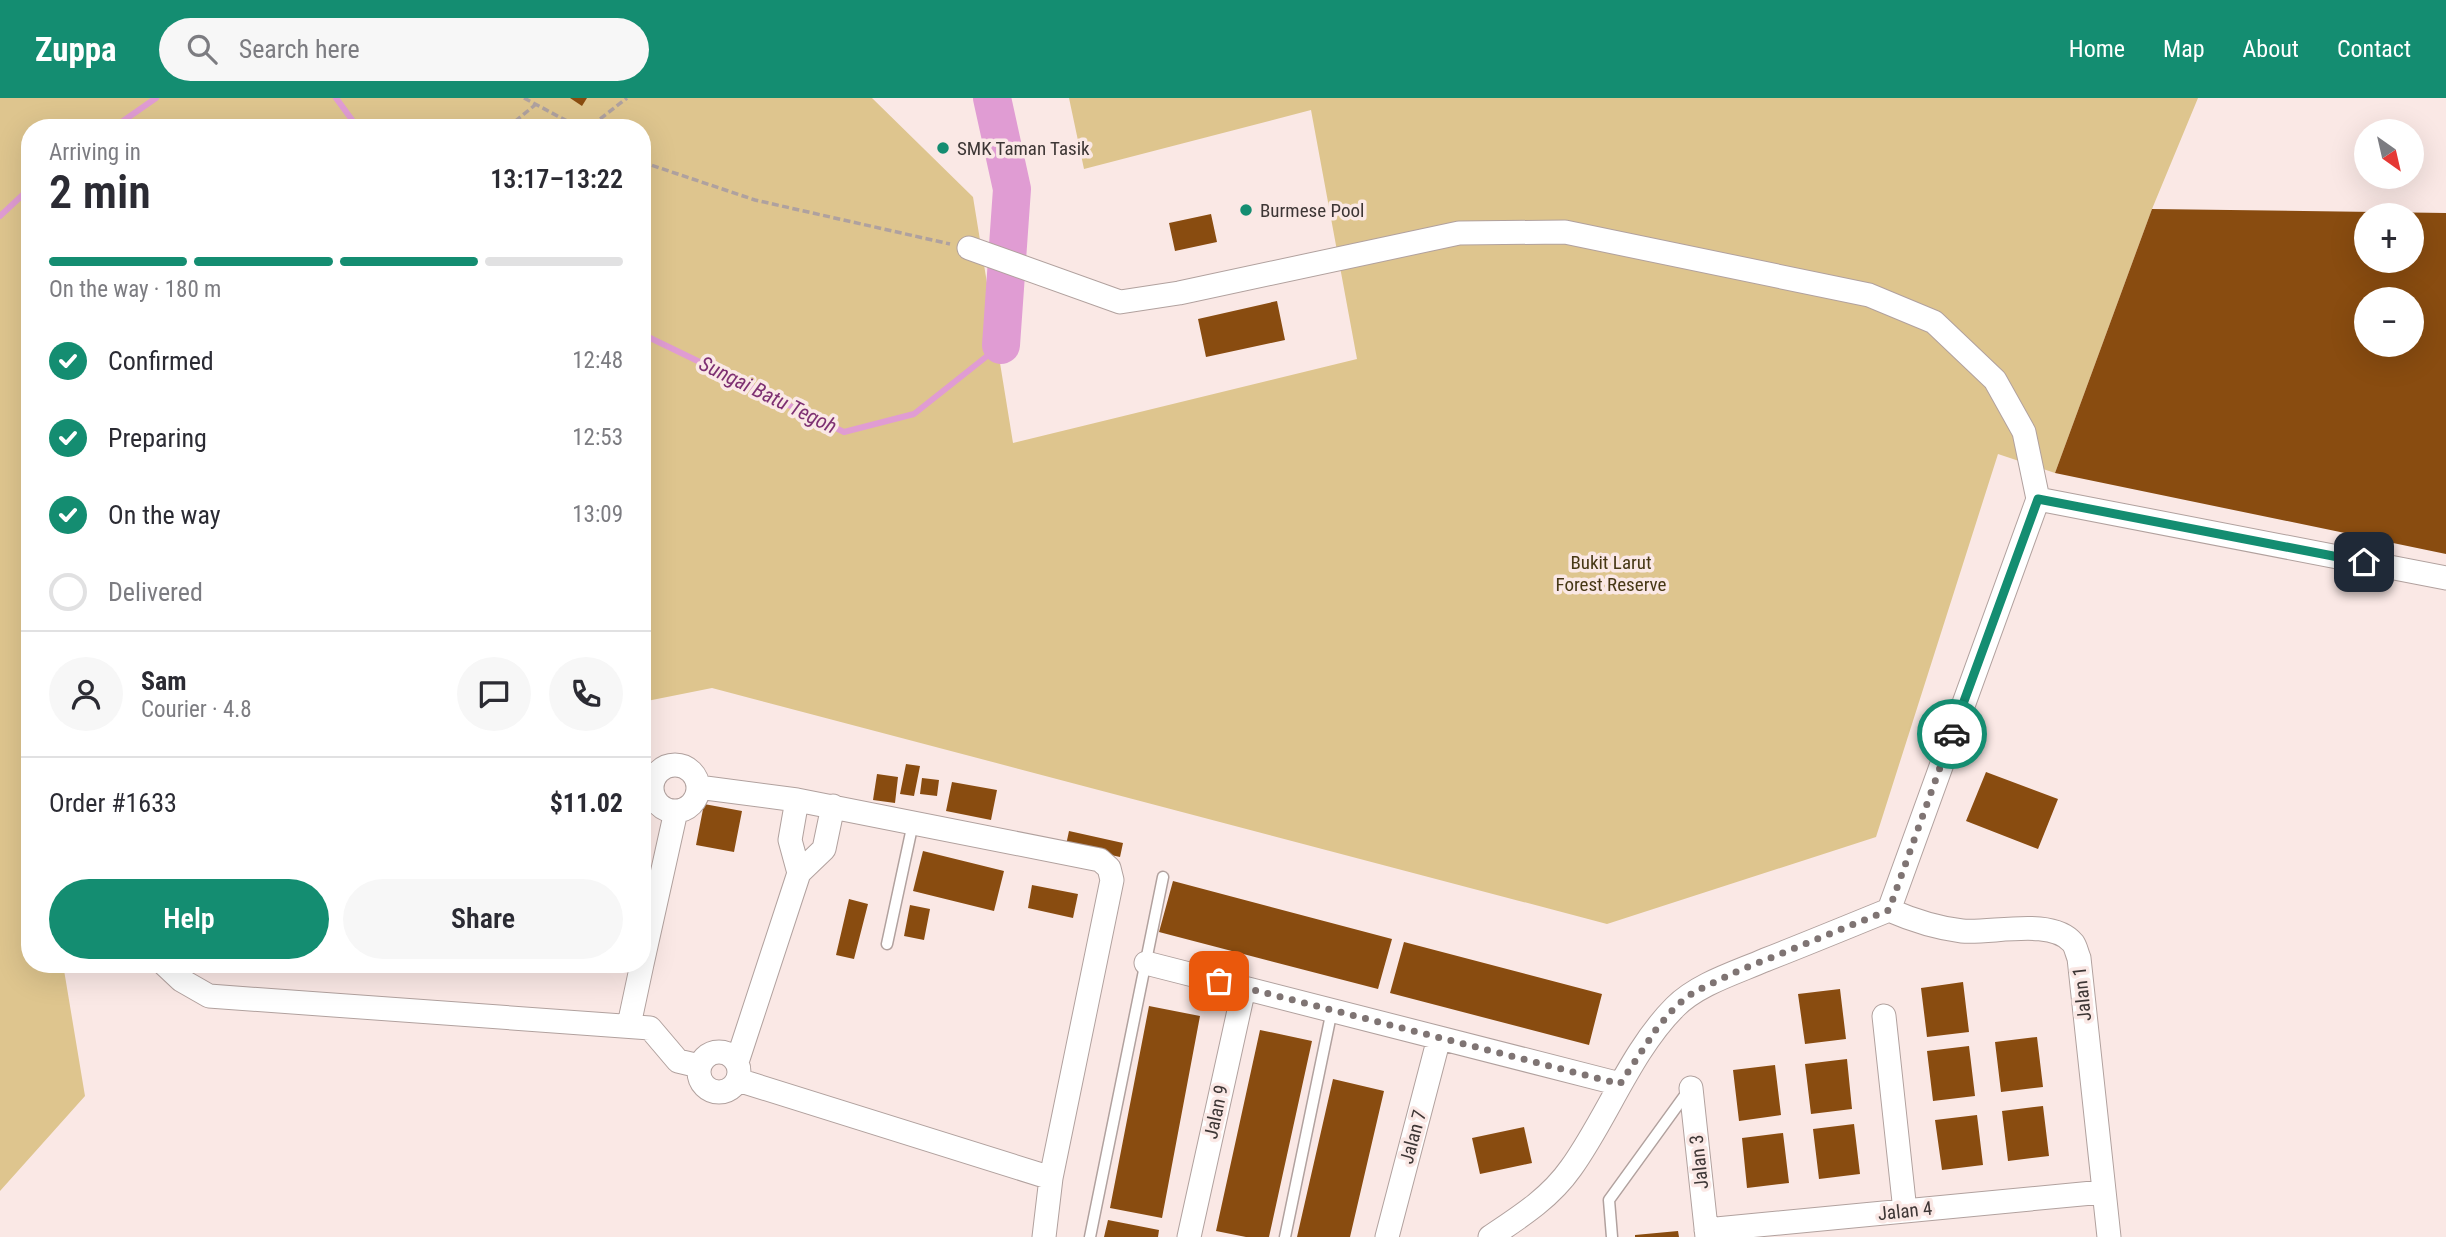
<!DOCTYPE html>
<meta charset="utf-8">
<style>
:root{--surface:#fff;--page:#f7f7f7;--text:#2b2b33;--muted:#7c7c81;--line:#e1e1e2;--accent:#148d71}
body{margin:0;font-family:"Roboto Condensed",sans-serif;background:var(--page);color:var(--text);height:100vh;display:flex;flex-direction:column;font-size:26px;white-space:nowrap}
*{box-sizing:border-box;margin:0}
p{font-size:23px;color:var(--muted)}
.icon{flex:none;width:38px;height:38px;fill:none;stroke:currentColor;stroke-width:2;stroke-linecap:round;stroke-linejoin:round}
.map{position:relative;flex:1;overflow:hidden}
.details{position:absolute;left:21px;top:21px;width:630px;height:854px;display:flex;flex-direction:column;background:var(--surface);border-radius:28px;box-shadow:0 7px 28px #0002}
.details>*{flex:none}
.needle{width:46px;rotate:146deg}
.tools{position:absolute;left:2354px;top:21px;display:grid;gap:14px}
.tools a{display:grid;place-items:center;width:70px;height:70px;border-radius:50%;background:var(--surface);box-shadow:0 7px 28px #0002;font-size:35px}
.pin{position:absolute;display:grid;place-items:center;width:60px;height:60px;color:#fff;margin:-30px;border-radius:14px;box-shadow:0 4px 10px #0006}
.courier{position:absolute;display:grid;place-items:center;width:70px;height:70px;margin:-35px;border:5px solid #148d71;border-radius:50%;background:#fff;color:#222;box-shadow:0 2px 9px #0007}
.summary em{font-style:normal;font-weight:600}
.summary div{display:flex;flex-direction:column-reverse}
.summary{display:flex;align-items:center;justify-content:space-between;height:119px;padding:0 28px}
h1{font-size:46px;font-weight:600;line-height:52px}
.bar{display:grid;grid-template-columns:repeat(4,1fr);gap:10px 7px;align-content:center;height:84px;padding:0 28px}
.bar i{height:9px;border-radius:5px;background:var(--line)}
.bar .on{background:var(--accent)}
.bar p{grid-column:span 4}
.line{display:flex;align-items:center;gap:18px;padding:0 28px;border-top:2px solid var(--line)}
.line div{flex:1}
.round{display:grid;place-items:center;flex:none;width:74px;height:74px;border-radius:37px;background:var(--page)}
ol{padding:0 28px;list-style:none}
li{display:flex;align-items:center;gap:21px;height:77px}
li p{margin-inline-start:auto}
li .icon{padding:7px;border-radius:50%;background:var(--accent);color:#fff;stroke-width:4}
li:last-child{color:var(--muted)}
li i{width:38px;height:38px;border:4px solid var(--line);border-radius:50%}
.cta{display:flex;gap:14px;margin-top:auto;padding:14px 28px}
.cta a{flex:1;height:80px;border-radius:42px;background:var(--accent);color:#fff;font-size:28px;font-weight:600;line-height:80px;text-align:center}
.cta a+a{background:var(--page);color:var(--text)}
header{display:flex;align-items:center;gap:42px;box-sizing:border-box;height:98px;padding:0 35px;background:var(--accent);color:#fff}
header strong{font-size:33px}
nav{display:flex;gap:38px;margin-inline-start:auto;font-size:24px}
.search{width:490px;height:63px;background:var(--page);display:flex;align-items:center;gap:18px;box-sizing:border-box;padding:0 24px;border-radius:38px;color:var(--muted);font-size:26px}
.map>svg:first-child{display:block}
.green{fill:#dec58e}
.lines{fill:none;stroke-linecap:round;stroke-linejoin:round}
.stream{stroke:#e09cd3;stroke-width:6}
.river{stroke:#e09cd3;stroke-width:38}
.building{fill:#894c10;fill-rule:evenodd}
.lane-casing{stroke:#b1a19e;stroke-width:13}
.street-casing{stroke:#b1a19e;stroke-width:25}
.path{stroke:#afa19f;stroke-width:3.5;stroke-dasharray:7 3.5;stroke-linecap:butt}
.lane{stroke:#fff;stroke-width:10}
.street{stroke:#fff;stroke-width:23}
.done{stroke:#7f7473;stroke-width:7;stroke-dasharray:0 12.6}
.route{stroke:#148d71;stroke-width:9}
.poi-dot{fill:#148d71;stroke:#fae8e5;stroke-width:2.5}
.labels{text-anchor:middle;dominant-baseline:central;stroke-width:7;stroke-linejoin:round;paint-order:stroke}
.poi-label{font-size:19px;fill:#3d3635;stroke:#fae8e5;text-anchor:start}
.park-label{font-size:19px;fill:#473815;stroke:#fae8e5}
.street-label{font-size:19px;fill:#3d3635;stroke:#fae8e5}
.water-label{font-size:21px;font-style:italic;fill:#7e3072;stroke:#fae8e5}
</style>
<header>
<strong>Zuppa</strong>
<div class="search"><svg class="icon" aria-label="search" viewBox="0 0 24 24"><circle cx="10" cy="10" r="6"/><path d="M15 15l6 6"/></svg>Search here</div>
<nav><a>Home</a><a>Map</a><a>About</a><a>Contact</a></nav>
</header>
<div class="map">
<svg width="2446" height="1139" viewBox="0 0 2446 1139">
<rect width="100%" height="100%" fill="#fae8e5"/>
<!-- green -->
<path class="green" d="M0,0H872L973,99L1013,345L1357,261L1311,12L1084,71L1069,0H2198L2152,111L2055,375L1998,356L1876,739L1607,826L712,590L642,604V30H30V866H63L85,998L0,1093Z"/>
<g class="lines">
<!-- stream -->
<path class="stream" d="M336,0L358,30
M113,30L156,0
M0,118L30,90
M642,236L844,334L914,316L1001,247"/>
<!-- river -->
<path class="river" d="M992,0L1012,91L1001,247"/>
</g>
<!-- building -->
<path class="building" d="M570,0H587L582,8Z
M525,22L539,30H520Z
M2152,111L2446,115V456L2055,375ZM2366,117H2412V163H2366ZM2366,201H2412V247H2366Z
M1211,116L1217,144L1175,153L1169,125Z
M1277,203L1285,242L1206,259L1198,221Z
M906,666L920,668L914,698L900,696Z
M1986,674L2058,701L2038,751L1966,723Z
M877,676L898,679L895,705L873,702Z
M922,680L939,682L937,698L920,696Z
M952,684L997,692L991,722L946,713Z
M704,706L742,713L734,754L696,747Z
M1069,733L1123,745L1120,759L1066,747Z
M923,753L1004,773L994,813L913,793Z
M1173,783L1392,841L1378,891L1159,834Z
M1032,787L1078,796L1073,820L1028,810Z
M849,801L868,806L854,861L836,857Z
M910,807L930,811L924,842L904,838Z
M1404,844L1602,896L1589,947L1390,895Z
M1963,884L1969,934L1927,939L1921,890Z
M1840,891L1846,941L1805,946L1798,896Z
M1149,908L1200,918L1162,1120L1110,1110Z
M1260,932L1312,943L1269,1139H1246L1216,1133Z
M2037,939L2043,989L2001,994L1995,944Z
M1969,948L1975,998L1933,1003L1927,953Z
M1847,961L1852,1011L1811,1016L1805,966Z
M1775,967L1781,1017L1739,1023L1733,972Z
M1333,981L1384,993L1350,1139H1297Z
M2043,1008L2049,1058L2008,1063L2002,1013Z
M1977,1017L1983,1067L1942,1072L1935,1022Z
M1854,1026L1860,1076L1819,1081L1813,1031Z
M1524,1029L1532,1065L1480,1076L1472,1040Z
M1783,1035L1789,1085L1747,1090L1742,1040Z
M1108,1122L1159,1132L1158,1139H1104Z
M1678,1133L1679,1139H1635V1137Z"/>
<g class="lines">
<defs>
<path id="lane" d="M887,846L913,725
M1090,1139L1163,779
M1285,1139L1332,912
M1612,1139L1609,1102L1688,993"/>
<path id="street" d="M969,150L1120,204L1179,195L1459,135L1565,134L1869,197L1934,224L1995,282L2024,334L2038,401
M2038,401L2446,480
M652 690a23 23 0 1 1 46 0a23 23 0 1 1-46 0Z
M698,689L797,702L1100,762L1109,770L1112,782L1051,1080L1044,1139
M797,702L790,742L799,775
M1889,812C1912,822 1937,830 1962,833C1991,836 2052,819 2073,845C2076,849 2077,856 2079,860L2109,1139
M1146,865L1620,986
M164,866L181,882L209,898L650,930L678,963L699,968
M642,866L676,713
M1884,918L1905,1113
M629,927L642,866
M699 974a20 20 0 1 1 40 0a20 20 0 1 1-40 0Z
M737,964L799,775L824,751L833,708
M738,982L1051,1080
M1691,990L1707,1139
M1706,1132L2103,1094
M1189,1139L1244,890
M1387,1139L1439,940
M1490,1139C1520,1119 1550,1100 1571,1070C1607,1020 1631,953 1675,909C1698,886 1735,875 1765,862C1806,846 1847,829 1889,812L2038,401"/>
</defs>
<!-- lane casing -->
<use href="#lane" class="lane-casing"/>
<!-- street casing -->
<use href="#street" class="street-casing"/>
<!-- path -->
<path class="path" d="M524,0L580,30
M507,30L535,7
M595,30L600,21L627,0
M642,64L755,102L950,146"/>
<!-- lane -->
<use href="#lane" class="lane"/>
<!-- street -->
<use href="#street" class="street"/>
</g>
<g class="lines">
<!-- done -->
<path class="done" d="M1219,883L1620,986L1657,930L1676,908L1694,894L1738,873L1889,812L1952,636"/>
<!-- route -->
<path class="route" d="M1952,636L2038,401L2364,464"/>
</g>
<!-- markers -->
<g class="poi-dot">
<circle cx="943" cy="50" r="7"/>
<circle cx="1246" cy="112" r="7"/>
</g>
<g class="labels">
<!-- poi labels -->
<g class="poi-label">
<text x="957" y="50">SMK Taman Tasik</text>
<text x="1260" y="112">Burmese Pool</text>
</g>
<!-- park labels -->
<g class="park-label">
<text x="1611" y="464">Bukit Larut<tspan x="1611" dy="22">Forest Reserve</tspan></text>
</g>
<!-- street labels -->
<g class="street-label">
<text transform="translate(2082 896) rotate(-96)">Jalan 1</text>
<text transform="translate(1216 1014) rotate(-78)">Jalan 9</text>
<text transform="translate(1413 1039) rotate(-75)">Jalan 7</text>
<text transform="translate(1699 1064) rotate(-96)">Jalan 3</text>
<text transform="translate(1905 1113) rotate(-6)">Jalan 4</text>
</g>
<!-- water labels -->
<g class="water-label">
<text transform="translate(768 297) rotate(26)">Sungai Batu Tegoh</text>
</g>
</g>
</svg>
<div class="tools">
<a><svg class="needle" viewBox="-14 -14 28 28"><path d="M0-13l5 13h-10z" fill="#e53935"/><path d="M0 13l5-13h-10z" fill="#7c7c81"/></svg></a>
<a>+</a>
<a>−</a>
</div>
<div class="pin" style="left:1219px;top:883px;background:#ea580c"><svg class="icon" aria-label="bag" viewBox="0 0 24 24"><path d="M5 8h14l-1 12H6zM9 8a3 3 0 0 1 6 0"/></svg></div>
<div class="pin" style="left:2364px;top:464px;background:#1f2937"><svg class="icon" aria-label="home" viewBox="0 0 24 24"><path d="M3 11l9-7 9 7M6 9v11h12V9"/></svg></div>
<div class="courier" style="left:1952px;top:636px"><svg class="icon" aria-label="car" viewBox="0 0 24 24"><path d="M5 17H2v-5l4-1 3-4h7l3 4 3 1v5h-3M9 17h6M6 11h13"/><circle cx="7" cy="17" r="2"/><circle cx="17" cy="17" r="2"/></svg></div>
<section class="details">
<div class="summary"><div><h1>2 min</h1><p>Arriving in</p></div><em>13:17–13:22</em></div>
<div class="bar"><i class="on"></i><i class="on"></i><i class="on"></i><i></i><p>On the way · 180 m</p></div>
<ol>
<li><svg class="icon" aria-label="check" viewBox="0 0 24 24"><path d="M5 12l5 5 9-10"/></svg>Confirmed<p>12:48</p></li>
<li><svg class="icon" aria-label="check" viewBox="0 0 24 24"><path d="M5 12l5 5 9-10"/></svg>Preparing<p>12:53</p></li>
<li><svg class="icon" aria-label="check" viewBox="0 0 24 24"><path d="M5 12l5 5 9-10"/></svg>On the way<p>13:09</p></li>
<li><i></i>Delivered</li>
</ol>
<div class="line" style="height:126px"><a class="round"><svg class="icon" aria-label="person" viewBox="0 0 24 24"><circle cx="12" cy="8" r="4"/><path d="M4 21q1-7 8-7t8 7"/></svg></a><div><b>Sam</b><p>Courier · 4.8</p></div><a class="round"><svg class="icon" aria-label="chat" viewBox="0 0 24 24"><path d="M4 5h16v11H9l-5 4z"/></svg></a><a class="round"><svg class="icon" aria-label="phone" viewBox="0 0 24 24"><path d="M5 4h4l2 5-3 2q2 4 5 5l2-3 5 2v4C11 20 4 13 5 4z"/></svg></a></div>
<div class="line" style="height:91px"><div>Order #1633</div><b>$11.02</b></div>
<div class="cta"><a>Help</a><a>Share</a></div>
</section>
</div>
